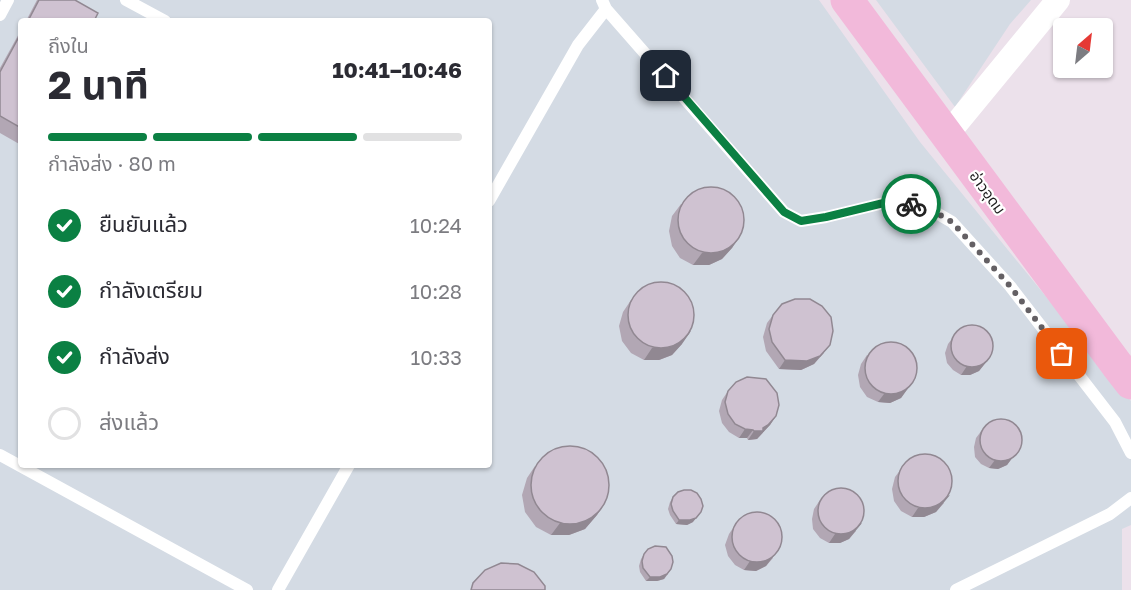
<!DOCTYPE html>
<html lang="th">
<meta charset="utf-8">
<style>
:root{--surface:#fff;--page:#f2f2f3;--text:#2b2b33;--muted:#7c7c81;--line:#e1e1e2;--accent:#0b8043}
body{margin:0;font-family:"Golos Text","Noto Sans Thai",sans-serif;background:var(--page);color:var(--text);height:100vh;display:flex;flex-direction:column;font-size:22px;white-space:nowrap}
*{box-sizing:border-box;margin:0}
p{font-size:20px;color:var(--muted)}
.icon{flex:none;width:33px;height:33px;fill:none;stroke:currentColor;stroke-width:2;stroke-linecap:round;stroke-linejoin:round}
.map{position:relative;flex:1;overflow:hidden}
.side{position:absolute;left:18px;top:18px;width:474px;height:450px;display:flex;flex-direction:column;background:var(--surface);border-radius:6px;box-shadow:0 2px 4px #0004}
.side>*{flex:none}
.needle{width:39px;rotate:28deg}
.buttons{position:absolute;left:1053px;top:18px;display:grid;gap:12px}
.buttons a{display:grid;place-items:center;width:60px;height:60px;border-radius:6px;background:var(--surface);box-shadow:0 2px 4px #0004;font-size:30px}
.pin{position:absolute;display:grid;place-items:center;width:51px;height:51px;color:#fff;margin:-26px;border-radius:12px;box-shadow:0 3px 9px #0006}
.courier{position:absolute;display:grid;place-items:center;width:60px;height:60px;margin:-30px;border:4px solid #0b8043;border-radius:50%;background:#fff;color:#222;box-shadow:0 2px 8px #0007}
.headline em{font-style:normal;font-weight:700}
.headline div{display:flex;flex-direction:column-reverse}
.headline{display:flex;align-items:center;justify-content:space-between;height:102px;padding:0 30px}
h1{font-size:39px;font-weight:700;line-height:45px}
.bar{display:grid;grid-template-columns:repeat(4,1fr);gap:9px 6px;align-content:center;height:72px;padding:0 30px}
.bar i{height:8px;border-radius:4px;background:var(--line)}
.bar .selected{background:var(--accent)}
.bar p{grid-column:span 4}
ol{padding:0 30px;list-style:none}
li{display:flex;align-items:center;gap:18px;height:66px}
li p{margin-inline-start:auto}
li .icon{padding:6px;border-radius:50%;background:var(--accent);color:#fff;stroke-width:4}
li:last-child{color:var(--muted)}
li i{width:33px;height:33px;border:3px solid var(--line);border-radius:50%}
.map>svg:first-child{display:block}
.industrial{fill:#d4dbe4;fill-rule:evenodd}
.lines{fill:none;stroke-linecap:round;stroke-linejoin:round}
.lane{stroke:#fff;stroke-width:12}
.street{stroke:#fff;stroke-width:24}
.secondary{stroke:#f2b9da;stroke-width:33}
.wall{fill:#b2a7b4}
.shaded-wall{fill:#918892}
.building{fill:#cfc2d1;stroke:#918892;stroke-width:1.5}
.done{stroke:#646064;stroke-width:6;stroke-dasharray:0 10.8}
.route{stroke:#0b8043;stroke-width:8}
.labels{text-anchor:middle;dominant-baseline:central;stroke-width:4.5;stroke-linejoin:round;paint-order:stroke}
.street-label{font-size:15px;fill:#1b1b1b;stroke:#fff}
</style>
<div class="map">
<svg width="1131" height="590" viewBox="0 0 1131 590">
<rect width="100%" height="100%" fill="#ece1eb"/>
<!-- industrial -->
<path class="industrial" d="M0,0H819L920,142L1131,401V525L1122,529V590H0ZM21,21H489V465H21Z
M876,0H1031L1010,24L955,107Z"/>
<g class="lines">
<!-- lane -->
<path class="lane" d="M126,0L165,21
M602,0L606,9L784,212L801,221L826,217L896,200L928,208L952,222L1010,286L1115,422L1131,453
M0,15L8,0
M489,201L578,45L606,9
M0,455L247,590
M278,590L349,465
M956,590L1110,514L1131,498"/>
<!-- street -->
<path class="street" d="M947,135L1058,0"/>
<!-- secondary -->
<path class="secondary" d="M847,0L1117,365L1131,383"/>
</g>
<!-- wall -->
<path class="wall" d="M37,0H75L94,21H26Z
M21,30V145L0,133V68Z
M681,204L740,236L732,248L722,259L709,265H693L680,258L672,246L669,231L672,216Z
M631,300L682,344L672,355L659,360H644L631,353L622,341L619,326L623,312Z
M773,315L824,353L814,364L801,370L779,369L766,351L763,337L767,323Z
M954,336L991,356L979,371L970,375H961L953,370L947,363L945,353L948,344Z
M867,355L914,380L901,398L890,403L878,402L867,397L860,387L858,375L861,364Z
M728,391L776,416L770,425L757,439L748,440L747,438H739L729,432L722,423L719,411L722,400Z
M982,430L1019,449L1007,465L998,469L989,468L981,464L975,457L974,447L976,438Z
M535,466L605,503L597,515L585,529L569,535H551L536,527L525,512L522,495L527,478Z
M901,469L944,503L936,512L924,517H912L901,511L894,501L892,489L895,477Z
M673,497L693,522L687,525L676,524L670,515L668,509L670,502Z
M820,500L856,531L849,539L840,543H829L820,538L813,529L812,519L814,509Z
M735,525L773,558L766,566L756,571L744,570L735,565L728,556L725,545L729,534Z
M644,554L668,574L664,579L657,581H646L640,572L639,566L641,559Z"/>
<!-- shaded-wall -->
<path class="shaded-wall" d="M740,236L732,248L722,259L709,265H693L702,253Z
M691,331L682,344L672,355L659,360H644L652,348Z
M830,345L814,364L801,370L779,369L785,360Z
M991,356L979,371L970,375H961L967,366Z
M914,380L901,398L890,403L878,402L884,394Z
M776,416L770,425L757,439L748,440L754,431L763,428Z
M745,429L753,430L747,438H739Z
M1019,449L1007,465L998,469L989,468L995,460Z
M950,495L936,512L924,517H912L918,508Z
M605,503L597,515L585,529L569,535H551L560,523Z
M701,512L693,522L687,525L676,524L679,520Z
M862,523L849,539L840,543H829L835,534Z
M779,549L766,566L756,571L744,570L750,561Z
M671,569L664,579L657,581H646L650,577Z"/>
<!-- building -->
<path class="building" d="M39,0H75L98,13L94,21H28Z
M21,33V128L0,116V72Z
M678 220a33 33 0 1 1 66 0a33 33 0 1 1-66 0Z
M628 315a33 33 0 1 1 66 0a33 33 0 1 1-66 0Z
M795,299H810L822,306L831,317L833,331L830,345L820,356L807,361L785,360L772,342L769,329L773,315L782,304Z
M951 346a21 21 0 1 1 42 0a21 21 0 1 1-42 0Z
M865 368a26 26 0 1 1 52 0a26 26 0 1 1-52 0Z
M747,377L766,379L777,393L779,405L776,416L768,425L763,428V431H754L753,430L745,429L735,424L728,414L725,402L728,391L736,382Z
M980 440a21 21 0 1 1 42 0a21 21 0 1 1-42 0Z
M531 485a39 39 0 1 1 78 0a39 39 0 1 1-78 0Z
M898 481a27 27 0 1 1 54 0a27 27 0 1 1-54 0Z
M818 511a23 23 0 1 1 46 0a23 23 0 1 1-46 0Z
M684,490H691L697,493L701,499L703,506L701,512L696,518L690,520H679L673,511L671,504L673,497L678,492Z
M732 537a25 25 0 1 1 50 0a25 25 0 1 1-50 0Z
M655,546L666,547L672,556L673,562L671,569L667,574L660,577H650L643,568L642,561L644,554L648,549Z
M501,563L518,564L534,572L545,586V590H471L473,583L485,570Z"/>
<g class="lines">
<!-- done -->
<path class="done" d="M911,204L928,208L952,222L1010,286L1062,354"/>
<!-- route -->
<path class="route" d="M666,76L784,212L801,221L826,217L896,200L911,204"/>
</g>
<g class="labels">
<!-- street labels -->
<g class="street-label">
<text transform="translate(988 192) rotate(54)">อ่าวอุดม</text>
</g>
</g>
</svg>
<div class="buttons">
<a><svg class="needle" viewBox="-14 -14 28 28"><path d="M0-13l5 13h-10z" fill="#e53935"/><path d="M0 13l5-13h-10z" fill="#7c7c81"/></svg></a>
</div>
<div class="pin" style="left:1062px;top:354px;background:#ea580c"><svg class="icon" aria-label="bag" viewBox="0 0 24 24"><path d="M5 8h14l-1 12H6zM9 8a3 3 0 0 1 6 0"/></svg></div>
<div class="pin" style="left:666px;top:76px;background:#1f2937"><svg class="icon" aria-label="home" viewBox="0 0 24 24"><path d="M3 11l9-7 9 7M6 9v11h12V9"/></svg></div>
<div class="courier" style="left:911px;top:204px"><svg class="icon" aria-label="bike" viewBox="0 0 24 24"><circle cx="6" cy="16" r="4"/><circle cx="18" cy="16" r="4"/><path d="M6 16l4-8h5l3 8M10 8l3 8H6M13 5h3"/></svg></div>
<section class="side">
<div class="headline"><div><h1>2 นาที</h1><p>ถึงใน</p></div><em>10:41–10:46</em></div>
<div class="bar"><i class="selected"></i><i class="selected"></i><i class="selected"></i><i></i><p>กำลังส่ง · 80 m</p></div>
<ol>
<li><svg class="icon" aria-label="check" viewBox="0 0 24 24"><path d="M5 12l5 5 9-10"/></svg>ยืนยันแล้ว<p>10:24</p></li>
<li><svg class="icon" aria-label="check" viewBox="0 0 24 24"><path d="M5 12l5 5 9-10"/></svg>กำลังเตรียม<p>10:28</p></li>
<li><svg class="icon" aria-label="check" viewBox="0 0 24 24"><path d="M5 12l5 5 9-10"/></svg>กำลังส่ง<p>10:33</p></li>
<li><i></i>ส่งแล้ว</li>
</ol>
</section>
</div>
